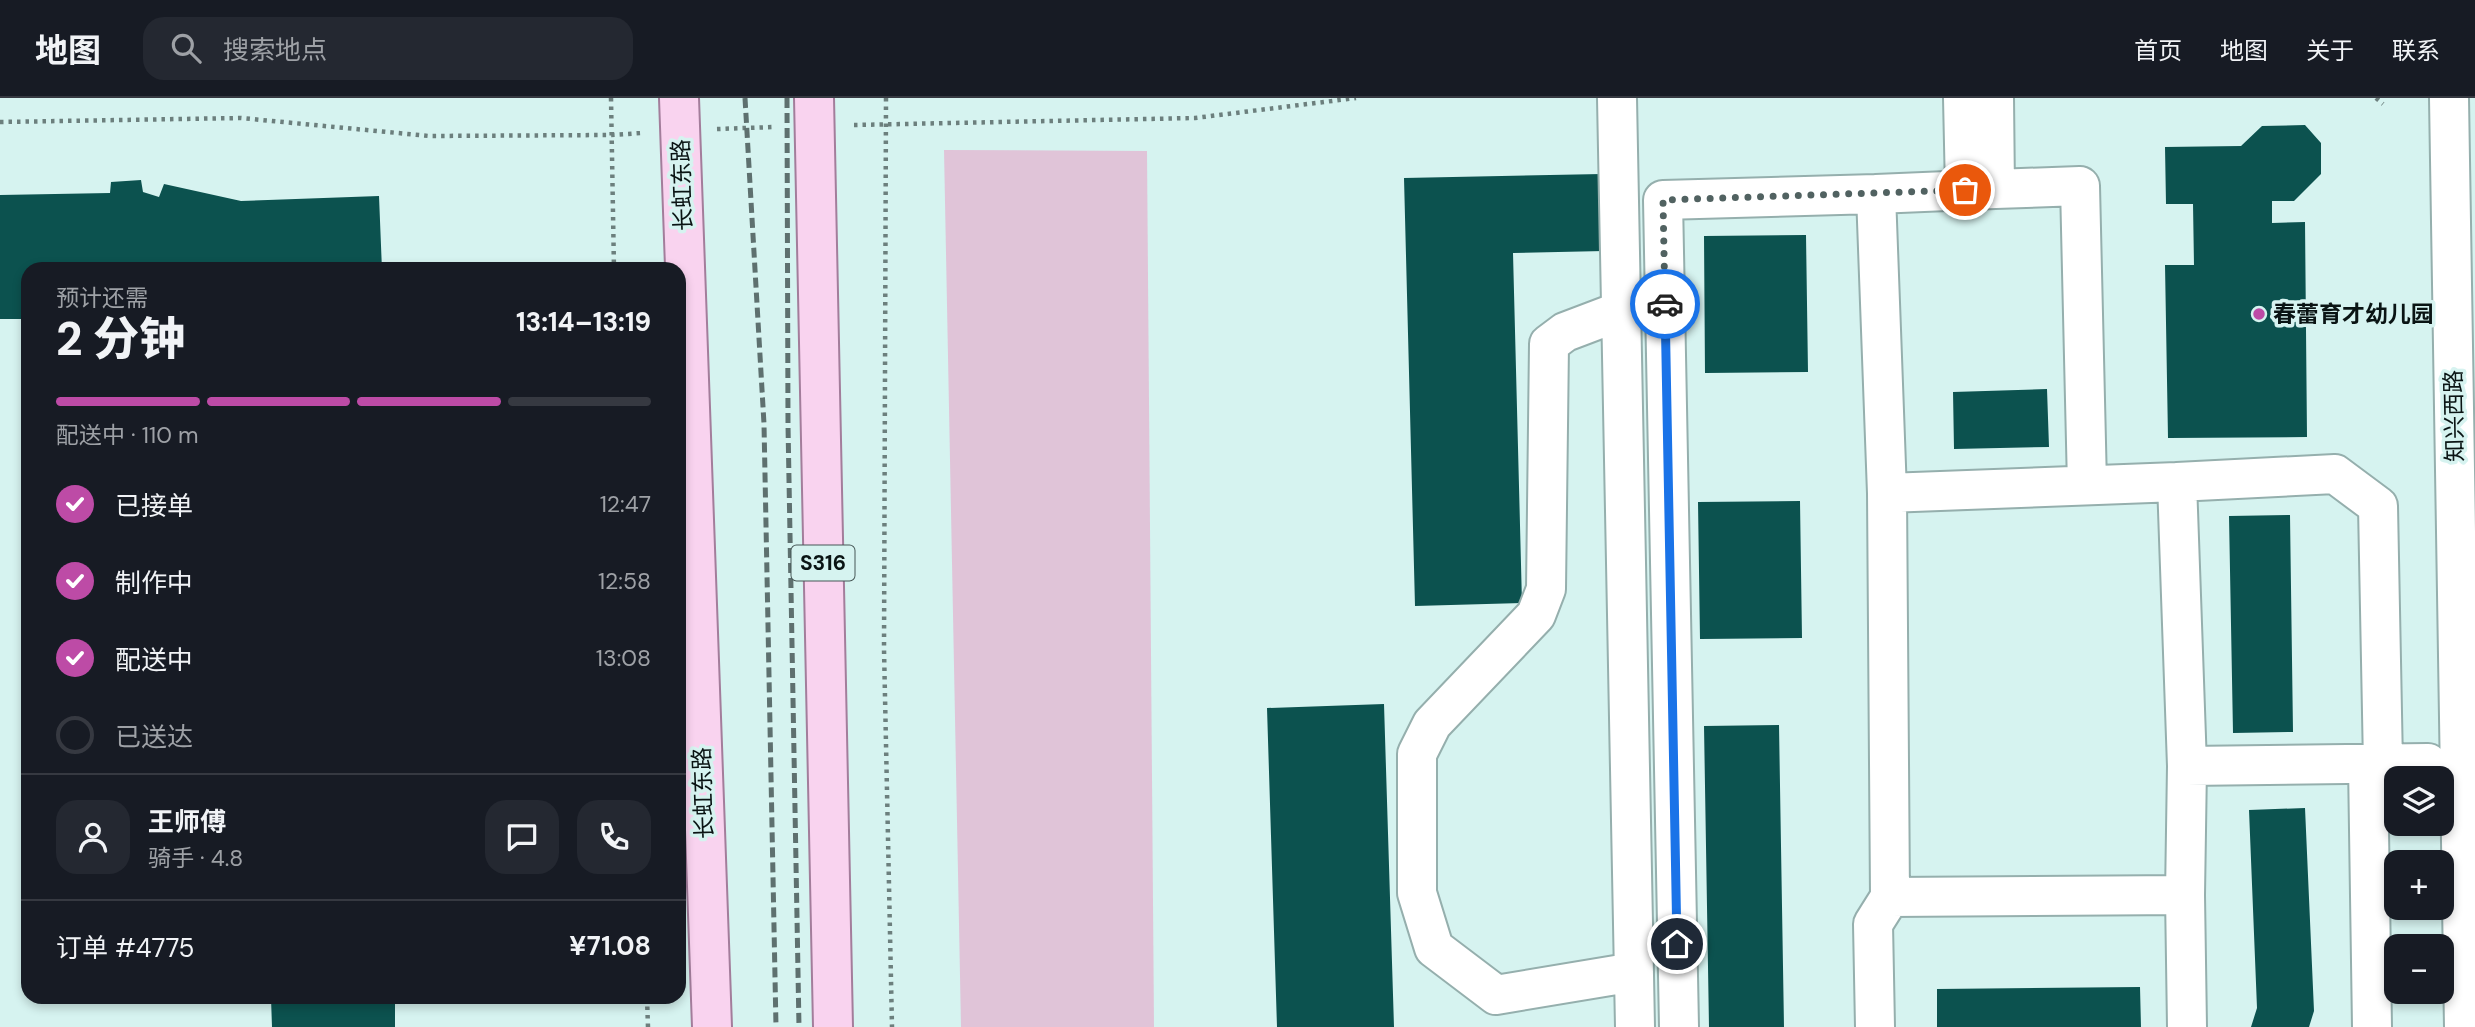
<!DOCTYPE html>
<html lang="zh">
<meta charset="utf-8">
<style>
:root{--surface:#171b24;--page:#242831;--text:#f1f3f6;--muted:#9ea1a6;--line:#363941;--accent:#bd4ba6}
body{margin:0;font-family:"DM Sans","Noto Sans SC",sans-serif;background:var(--page);color:var(--text);height:100vh;display:flex;flex-direction:column;font-size:26px;white-space:nowrap}
*{box-sizing:border-box;margin:0}
p{font-size:23px;color:var(--muted)}
.icon{flex:none;width:38px;height:38px;fill:none;stroke:currentColor;stroke-width:2;stroke-linecap:round;stroke-linejoin:round}
.map{position:relative;flex:1;overflow:hidden}
.side{position:absolute;left:21px;top:164px;width:665px;height:742px;display:flex;flex-direction:column;background:var(--surface);border-radius:21px;box-shadow:0 4px 10px #0003}
.side>*{flex:none}
.tools{position:absolute;left:2384px;top:668px;display:grid;gap:14px}
.tools a{display:grid;place-items:center;width:70px;height:70px;border-radius:14px;background:var(--surface);box-shadow:0 4px 10px #0003;font-size:35px}
.pin{position:absolute;display:grid;place-items:center;width:60px;height:60px;color:#fff;margin:-30px;border:4px solid #fff;border-radius:50%;box-shadow:0 2px 7px #0007}
.courier{position:absolute;display:grid;place-items:center;width:70px;height:70px;margin:-35px;border:5px solid #1a73e8;border-radius:50%;background:#fff;color:#222;box-shadow:0 2px 9px #0007}
.summary em{font-style:normal;font-weight:800}
.summary div{display:flex;flex-direction:column-reverse}
.summary{display:flex;align-items:center;justify-content:space-between;height:119px;padding:0 35px}
h1{font-size:46px;font-weight:800;line-height:52px}
.bar{display:grid;grid-template-columns:repeat(4,1fr);gap:10px 7px;align-content:center;height:84px;padding:0 35px}
.bar i{height:9px;border-radius:5px;background:var(--line)}
.bar .active{background:var(--accent)}
.bar p{grid-column:span 4}
.line{display:flex;align-items:center;gap:18px;padding:0 35px;border-top:2px solid var(--line)}
.line div{flex:1}
.round{display:grid;place-items:center;flex:none;width:74px;height:74px;border-radius:21px;background:var(--page)}
ol{padding:0 35px;list-style:none}
li{display:flex;align-items:center;gap:21px;height:77px}
li p{margin-inline-start:auto}
li .icon{padding:7px;border-radius:50%;background:var(--accent);color:#fff;stroke-width:4}
li:last-child{color:var(--muted)}
li i{width:38px;height:38px;border:4px solid var(--line);border-radius:50%}
header{display:flex;align-items:center;gap:42px;box-sizing:border-box;height:98px;padding:0 35px;background:var(--surface);border-bottom:2px solid var(--line)}
header strong{font-size:33px}
nav{display:flex;gap:38px;margin-inline-start:auto;font-size:24px}
.search{width:490px;height:63px;background:var(--page);display:flex;align-items:center;gap:18px;box-sizing:border-box;padding:0 24px;border-radius:21px;color:var(--muted);font-size:26px}
.map>svg:first-child{display:block}
.green{fill:#e0c4d8}
.building{fill:#0c524f}
.lines{fill:none;stroke-linecap:round;stroke-linejoin:round}
.minor-casing{stroke:#95afad;stroke-width:42}
.major-casing{stroke:#a37d9b;stroke-width:42}
.path{stroke:#6c7f7d;stroke-width:4.5;stroke-dasharray:3.5 5;stroke-linecap:butt}
.minor{stroke:#fff;stroke-width:38}
.major{stroke:#f9d3ef;stroke-width:38}
.rail{stroke:#5e706f;stroke-width:5;stroke-dasharray:10 5;stroke-linecap:butt}
.done{stroke:#516261;stroke-width:7;stroke-dasharray:0 12.6}
.route{stroke:#1a73e8;stroke-width:9}
.poi-dot{fill:#bd4ba6;stroke:#d6f3f0;stroke-width:2.5}
.labels{text-anchor:middle;dominant-baseline:central;stroke-width:7;stroke-linejoin:round;paint-order:stroke}
.shield{fill:#d6f3f0;stroke:#475756;stroke-width:2}
.shield-label{font-size:21px;font-weight:bold;fill:#0a1414}
.street-label{font-size:23px;fill:#0a1414;stroke:#d6f3f0}
.poi-label{font-size:23px;font-weight:bold;fill:#0a1414;stroke:#d6f3f0;text-anchor:start}
</style>
<header>
<strong>地图</strong>
<div class="search"><svg class="icon" aria-label="search" viewBox="0 0 24 24"><circle cx="10" cy="10" r="6"/><path d="M15 15l6 6"/></svg>搜索地点</div>
<nav><a>首页</a><a>地图</a><a>关于</a><a>联系</a></nav>
</header>
<div class="map">
<svg width="2475" height="929" viewBox="0 0 2475 929">
<rect width="100%" height="100%" fill="#d6f3f0"/>
<!-- green -->
<path class="green" d="M944,52L1147,53L1154,929H961Z"/>
<!-- building -->
<path class="building" d="M2305,27L2321,45V76L2294,103H2272V125L2305,124L2307,339L2168,340L2165,167H2194L2193,106H2166L2165,49L2241,48L2262,28Z
M1602,76L1604,153L1513,155L1522,505L1415,508L1404,80Z
M141,82L143,94L159,99L164,86L241,103L379,98L382,172H28V184H24L22,221H0V97L110,95L111,84Z
M1806,137L1808,274L1705,275L1704,138Z
M2047,291L2049,349L1954,351L1953,294Z
M1800,403L1802,540L1700,541L1698,404Z
M2290,417L2293,634L2233,635L2229,418Z
M1384,606L1394,929H1277L1267,610Z
M1779,627L1784,929H1709L1704,628Z
M2305,710L2314,913L2309,929H2251L2257,910L2249,712Z
M2140,889L2141,929H1937V891Z
M271,900H395V929H272Z"/>
<g class="lines">
<defs>
<path id="minor" d="M1617,0L1635,929
M1963,0L1965,92
M1994,0L1995,91L2080,88L2087,387
M2449,0L2464,929
M1623,212L1565,234L1549,246L1546,491L1536,517L1432,626L1417,656V795L1434,850L1496,897L1634,874
M2177,384L2335,376L2378,408L2383,666
M1887,395L1876,96L1995,91
M2368,666L2372,929
M2185,797L2187,668
M1890,799L2185,797L2187,929
M1679,929L1663,102L1876,96
M1875,929L1873,826L1890,799L1887,395L2177,384L2187,668L2428,665"/>
<path id="major" d="M679,0L712,929
M814,0L833,929"/>
</defs>
<!-- minor casing -->
<use href="#minor" class="minor-casing"/>
<!-- major casing -->
<use href="#major" class="major-casing"/>
<!-- path -->
<path class="path" d="M611,0L614,172
M886,0L884,551L892,929
M2376,0L2383,6
M0,24L241,20L429,38L611,37L642,35
M854,27L1195,20L1356,0
M717,31L775,29
M647,900L648,929"/>
<!-- minor -->
<use href="#minor" class="minor"/>
<!-- major -->
<use href="#major" class="major"/>
<!-- rail -->
<path class="rail" d="M745,0L764,326L776,929
M787,0L788,327L799,929"/>
</g>
<g class="lines">
<!-- done -->
<path class="done" d="M1665,206L1663,102L1965,92"/>
<!-- route -->
<path class="route" d="M1665,206L1677,846"/>
</g>
<!-- markers -->
<circle class="poi-dot" cx="2259" cy="216" r="7"/>
<g class="labels">
<!-- shield labels -->
<rect class="shield" x="791.5" y="447.5" width="63" height="35" rx="5"/>
<g class="shield-label">
<text x="823" y="465">S316</text>
</g>
<!-- street labels -->
<g class="street-label">
<text transform="translate(682 87) rotate(-92)">长虹东路</text>
<text transform="translate(2454 318) rotate(-91)">知兴西路</text>
<text transform="translate(703 695) rotate(-92)">长虹东路</text>
</g>
<!-- poi labels -->
<g class="poi-label">
<text x="2273" y="216">春蕾育才幼儿园</text>
</g>
</g>
</svg>
<div class="tools">
<a><svg class="icon" aria-label="layers" viewBox="0 0 24 24"><path d="M12 4l9 5-9 5-9-5zM3 14l9 5 9-5"/></svg></a>
<a>+</a>
<a>−</a>
</div>
<div class="pin" style="left:1965px;top:92px;background:#ea580c"><svg class="icon" aria-label="bag" viewBox="0 0 24 24"><path d="M5 8h14l-1 12H6zM9 8a3 3 0 0 1 6 0"/></svg></div>
<div class="pin" style="left:1677px;top:846px;background:#1f2937"><svg class="icon" aria-label="home" viewBox="0 0 24 24"><path d="M3 11l9-7 9 7M6 9v11h12V9"/></svg></div>
<div class="courier" style="left:1665px;top:206px"><svg class="icon" aria-label="car" viewBox="0 0 24 24"><path d="M5 17H2v-5l4-1 3-4h7l3 4 3 1v5h-3M9 17h6M6 11h13"/><circle cx="7" cy="17" r="2"/><circle cx="17" cy="17" r="2"/></svg></div>
<section class="side">
<div class="summary"><div><h1>2 分钟</h1><p>预计还需</p></div><em>13:14–13:19</em></div>
<div class="bar"><i class="active"></i><i class="active"></i><i class="active"></i><i></i><p>配送中 · 110 m</p></div>
<ol>
<li><svg class="icon" aria-label="check" viewBox="0 0 24 24"><path d="M5 12l5 5 9-10"/></svg>已接单<p>12:47</p></li>
<li><svg class="icon" aria-label="check" viewBox="0 0 24 24"><path d="M5 12l5 5 9-10"/></svg>制作中<p>12:58</p></li>
<li><svg class="icon" aria-label="check" viewBox="0 0 24 24"><path d="M5 12l5 5 9-10"/></svg>配送中<p>13:08</p></li>
<li><i></i>已送达</li>
</ol>
<div class="line" style="height:126px"><a class="round"><svg class="icon" aria-label="person" viewBox="0 0 24 24"><circle cx="12" cy="8" r="4"/><path d="M4 21q1-7 8-7t8 7"/></svg></a><div><b>王师傅</b><p>骑手 · 4.8</p></div><a class="round"><svg class="icon" aria-label="chat" viewBox="0 0 24 24"><path d="M4 5h16v11H9l-5 4z"/></svg></a><a class="round"><svg class="icon" aria-label="phone" viewBox="0 0 24 24"><path d="M5 4h4l2 5-3 2q2 4 5 5l2-3 5 2v4C11 20 4 13 5 4z"/></svg></a></div>
<div class="line" style="height:91px"><div>订单 #4775</div><b>¥71.08</b></div>
</section>
</div>
